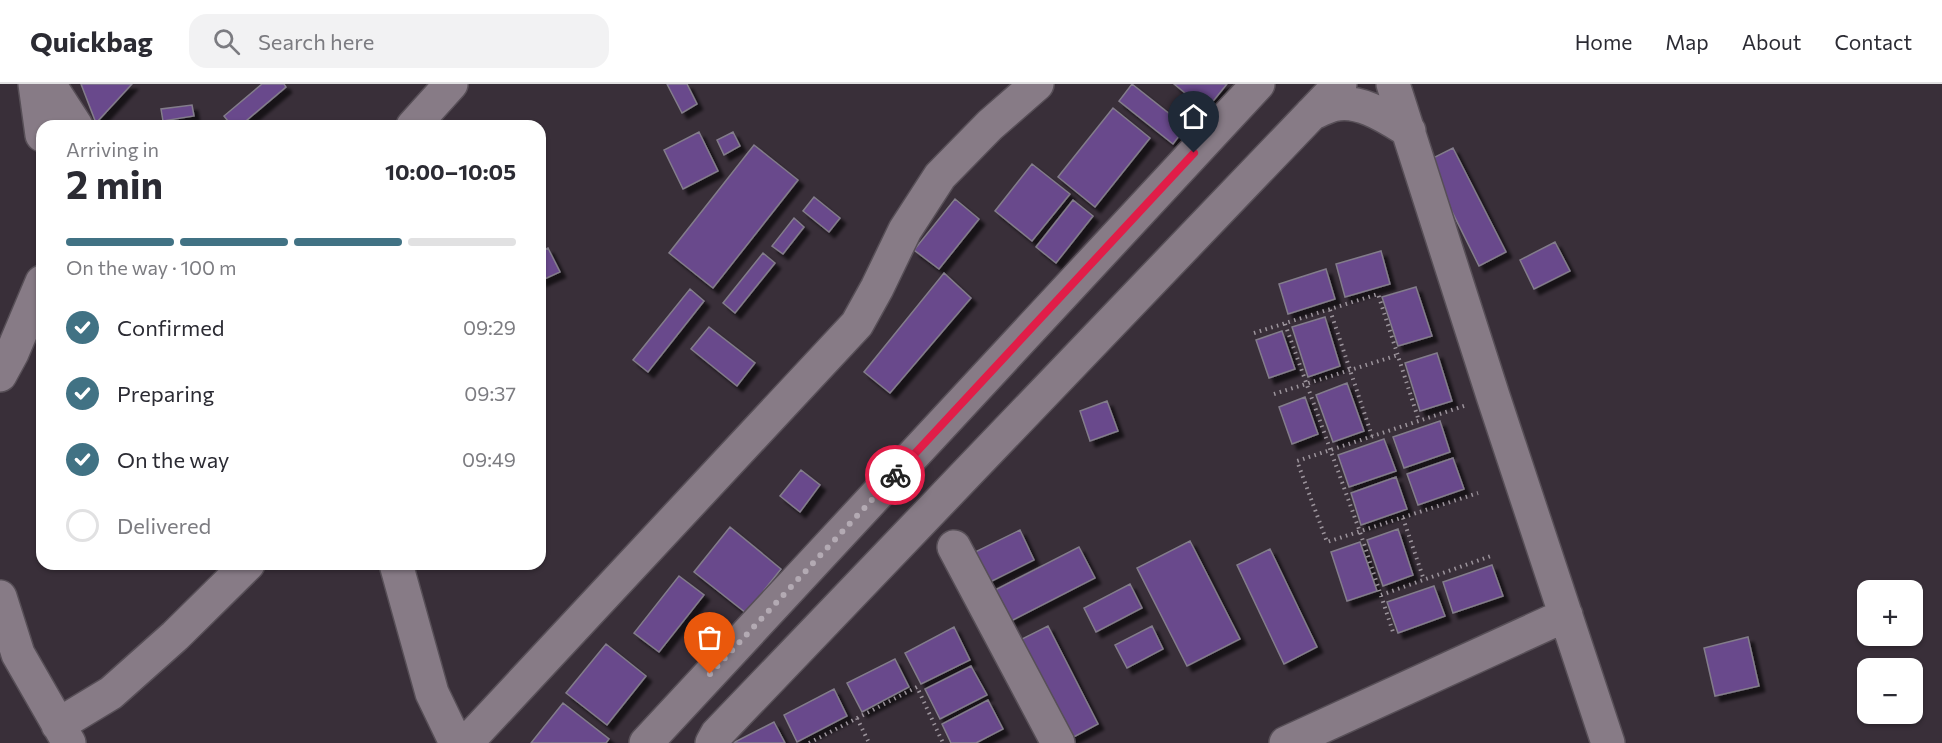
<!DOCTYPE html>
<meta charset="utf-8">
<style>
:root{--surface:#fff;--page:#f2f2f3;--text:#2b2b33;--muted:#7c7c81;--line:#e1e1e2;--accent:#417284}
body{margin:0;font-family:Commissioner,sans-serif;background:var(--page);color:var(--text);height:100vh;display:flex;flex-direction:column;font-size:22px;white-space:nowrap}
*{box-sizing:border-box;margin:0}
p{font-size:20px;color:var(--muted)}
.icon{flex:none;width:33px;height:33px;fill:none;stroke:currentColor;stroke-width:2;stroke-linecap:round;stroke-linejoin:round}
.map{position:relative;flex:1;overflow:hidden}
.sheet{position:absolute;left:36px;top:36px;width:510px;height:450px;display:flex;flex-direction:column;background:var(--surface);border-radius:18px;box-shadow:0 2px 4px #0004}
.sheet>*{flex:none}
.controls{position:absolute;left:1857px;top:496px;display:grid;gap:12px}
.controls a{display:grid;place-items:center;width:66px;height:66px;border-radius:12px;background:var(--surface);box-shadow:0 2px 4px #0004;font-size:30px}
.pin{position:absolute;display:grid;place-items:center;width:51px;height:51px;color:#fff;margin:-62px -26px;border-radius:50% 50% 50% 0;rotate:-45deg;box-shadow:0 0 6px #0007}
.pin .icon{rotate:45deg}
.courier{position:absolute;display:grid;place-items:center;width:60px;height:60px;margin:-30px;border:4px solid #e11d48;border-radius:50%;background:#fff;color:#222;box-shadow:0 2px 8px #0007}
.summary em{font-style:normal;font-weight:700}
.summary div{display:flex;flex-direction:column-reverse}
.summary{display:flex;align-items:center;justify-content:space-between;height:102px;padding:0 30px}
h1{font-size:39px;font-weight:700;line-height:45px}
.bar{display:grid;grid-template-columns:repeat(4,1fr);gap:9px 6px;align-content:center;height:72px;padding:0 30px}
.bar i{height:8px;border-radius:4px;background:var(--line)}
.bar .active{background:var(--accent)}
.bar p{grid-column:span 4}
ol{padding:0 30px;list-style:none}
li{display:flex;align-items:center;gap:18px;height:66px}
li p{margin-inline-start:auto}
li .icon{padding:6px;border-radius:50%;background:var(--accent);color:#fff;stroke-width:4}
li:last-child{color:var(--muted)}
li i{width:33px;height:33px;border:3px solid var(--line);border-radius:50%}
header{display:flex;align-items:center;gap:36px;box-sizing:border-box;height:84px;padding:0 30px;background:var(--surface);border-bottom:2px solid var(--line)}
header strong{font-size:28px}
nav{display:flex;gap:33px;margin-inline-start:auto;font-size:21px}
.search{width:420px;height:54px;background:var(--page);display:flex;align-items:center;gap:15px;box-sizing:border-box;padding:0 21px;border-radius:18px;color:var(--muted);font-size:22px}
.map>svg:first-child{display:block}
.building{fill:#69488c;stroke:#837d8b;stroke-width:1.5;filter:url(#shadow)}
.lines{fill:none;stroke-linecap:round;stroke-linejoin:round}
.minor-casing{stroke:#574f57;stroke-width:36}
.path{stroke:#9c949c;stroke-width:4;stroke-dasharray:1.5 4.5;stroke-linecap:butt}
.minor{stroke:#877b86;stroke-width:33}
.done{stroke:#b3aab3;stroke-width:6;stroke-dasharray:0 10.8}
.route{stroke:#e11d48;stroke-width:8}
</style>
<header>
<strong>Quickbag</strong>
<div class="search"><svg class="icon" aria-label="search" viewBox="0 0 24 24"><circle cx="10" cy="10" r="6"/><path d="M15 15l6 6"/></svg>Search here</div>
<nav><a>Home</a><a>Map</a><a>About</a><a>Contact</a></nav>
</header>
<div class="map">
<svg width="1942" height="659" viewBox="0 0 1942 659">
<defs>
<filter id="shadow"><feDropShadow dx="5.5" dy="5.5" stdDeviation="1.5" flood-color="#0009"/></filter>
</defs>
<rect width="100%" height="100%" fill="#392f39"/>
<!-- building -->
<path class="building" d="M81,0H132L96,39Z
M262,0H284L286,3L240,42H232L224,32Z
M667,0H687L697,20L682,29Z
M1132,0L1186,43L1173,60L1119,17Z
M1174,0H1227L1206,26Z
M192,21L194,32L163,37L161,25Z
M1113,24L1150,54L1095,123L1058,93Z
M699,48L718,87L683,105L664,66Z
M733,48L740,62L724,71L717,56Z
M754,61L798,96L713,204L669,169Z
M1453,64L1506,168L1479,182L1427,77Z
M1032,80L1070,110L1032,157L995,127Z
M814,113L840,134L829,148L803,127Z
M955,115L979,135L939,185L914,166Z
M1073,116L1093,132L1056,179L1036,163Z
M794,134L804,143L783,170L772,162Z
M1555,158L1570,187L1534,205L1520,176Z
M548,164L560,188L540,197V168Z
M1381,167L1390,200L1345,213L1336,180Z
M763,169L775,179L735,229L723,219Z
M1326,185L1335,215L1288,230L1279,200Z
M944,189L971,214L890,309L864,288Z
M1416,203L1432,252L1398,262L1382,213Z
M690,205L704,217L648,288L633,276Z
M1325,233L1340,282L1308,293L1292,243Z
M709,243L755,279L737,302L691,265Z
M1282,247L1295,285L1269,294L1256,256Z
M1437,269L1452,317L1420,327L1405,279Z
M1347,299L1364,347L1333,358L1316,311Z
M1305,313L1318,350L1292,360L1279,323Z
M1107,317L1118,347L1090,357L1080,327Z
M1440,337L1450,368L1404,384L1393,353Z
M1384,355L1396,387L1349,403L1338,371Z
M1453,374L1464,405L1418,421L1407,390Z
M801,386L820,401L800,428L780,412Z
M1396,393L1407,425L1361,441L1351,409Z
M730,443L781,485L746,529L694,488Z
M1398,445L1413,491L1383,502L1367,456Z
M1020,446L1034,476L988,499L973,469Z
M1190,457L1240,555L1187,582L1137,484Z
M1360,458L1377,507L1347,517L1331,468Z
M1079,463L1095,494L1011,537L995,506Z
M1270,465L1317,563L1284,580L1237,481Z
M1492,481L1503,512L1453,529L1443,498Z
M679,492L704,511L659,568L634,549Z
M1130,500L1142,524L1096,548L1084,524Z
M1434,502L1445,532L1398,549L1387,518Z
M1048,542L1098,640L1070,655L1020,556Z
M1152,542L1163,565L1127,584L1115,561Z
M954,543L970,576L921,600L905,569Z
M1748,553L1759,602L1715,612L1704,564Z
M606,560L646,592L607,641L566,609Z
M895,575L909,603L862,628L847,599Z
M971,582L987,611L940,635L925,605Z
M834,605L847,632L797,658L784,631Z
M988,616L1003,645L976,659H951L942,640Z
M563,619L609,655L606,659H531Z
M774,638L785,659H733Z"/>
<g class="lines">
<defs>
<path id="minor" d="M35,0L42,51
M49,0L76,42
M1393,0L1493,312L1608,659
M1311,30C1318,27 1326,23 1333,21C1359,14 1388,34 1409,47
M413,42L451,0
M0,291L12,269L42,198
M954,463L1058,659
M396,480L432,609L456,659
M0,513L18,570L69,659
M58,641L111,609L175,552L248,480
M466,659L857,240L877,204L905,146L940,92L990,41L1037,0
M646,659L1258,0
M712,659L717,650L1340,0
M1286,659L1566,531"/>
</defs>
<!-- minor casing -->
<use href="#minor" class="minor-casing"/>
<!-- path -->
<path class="path" d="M1330,226L1372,352
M1285,240L1360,448L1394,551
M1254,249L1378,210L1419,337
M1274,310L1398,271
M1464,322L1297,377L1327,458L1478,409
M1403,434L1424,496
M1381,511L1491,472
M857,634L869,659
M809,659L917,603L943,659"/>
<!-- minor -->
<use href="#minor" class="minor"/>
</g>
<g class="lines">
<!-- done -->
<path class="done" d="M710,590L895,391"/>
<!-- route -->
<path class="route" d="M895,391L1194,69"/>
</g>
</svg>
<div class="controls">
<a>+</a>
<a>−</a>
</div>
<div class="pin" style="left:710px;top:590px;background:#ea580c"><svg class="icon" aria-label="bag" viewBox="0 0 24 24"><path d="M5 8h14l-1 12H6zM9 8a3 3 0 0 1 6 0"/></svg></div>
<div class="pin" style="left:1194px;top:69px;background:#1f2937"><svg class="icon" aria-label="home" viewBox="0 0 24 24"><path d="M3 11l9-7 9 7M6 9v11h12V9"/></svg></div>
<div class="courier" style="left:895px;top:391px"><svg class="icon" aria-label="bike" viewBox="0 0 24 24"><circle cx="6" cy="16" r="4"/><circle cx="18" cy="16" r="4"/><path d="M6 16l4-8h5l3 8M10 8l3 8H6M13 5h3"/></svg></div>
<section class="sheet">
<div class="summary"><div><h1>2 min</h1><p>Arriving in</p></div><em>10:00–10:05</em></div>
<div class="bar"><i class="active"></i><i class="active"></i><i class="active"></i><i></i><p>On the way · 100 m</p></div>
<ol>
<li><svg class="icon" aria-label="check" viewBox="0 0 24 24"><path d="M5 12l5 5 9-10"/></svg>Confirmed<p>09:29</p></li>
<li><svg class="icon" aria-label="check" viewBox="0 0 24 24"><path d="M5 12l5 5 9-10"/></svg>Preparing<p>09:37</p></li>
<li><svg class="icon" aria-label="check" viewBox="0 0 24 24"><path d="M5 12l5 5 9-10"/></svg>On the way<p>09:49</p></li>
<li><i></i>Delivered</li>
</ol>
</section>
</div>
